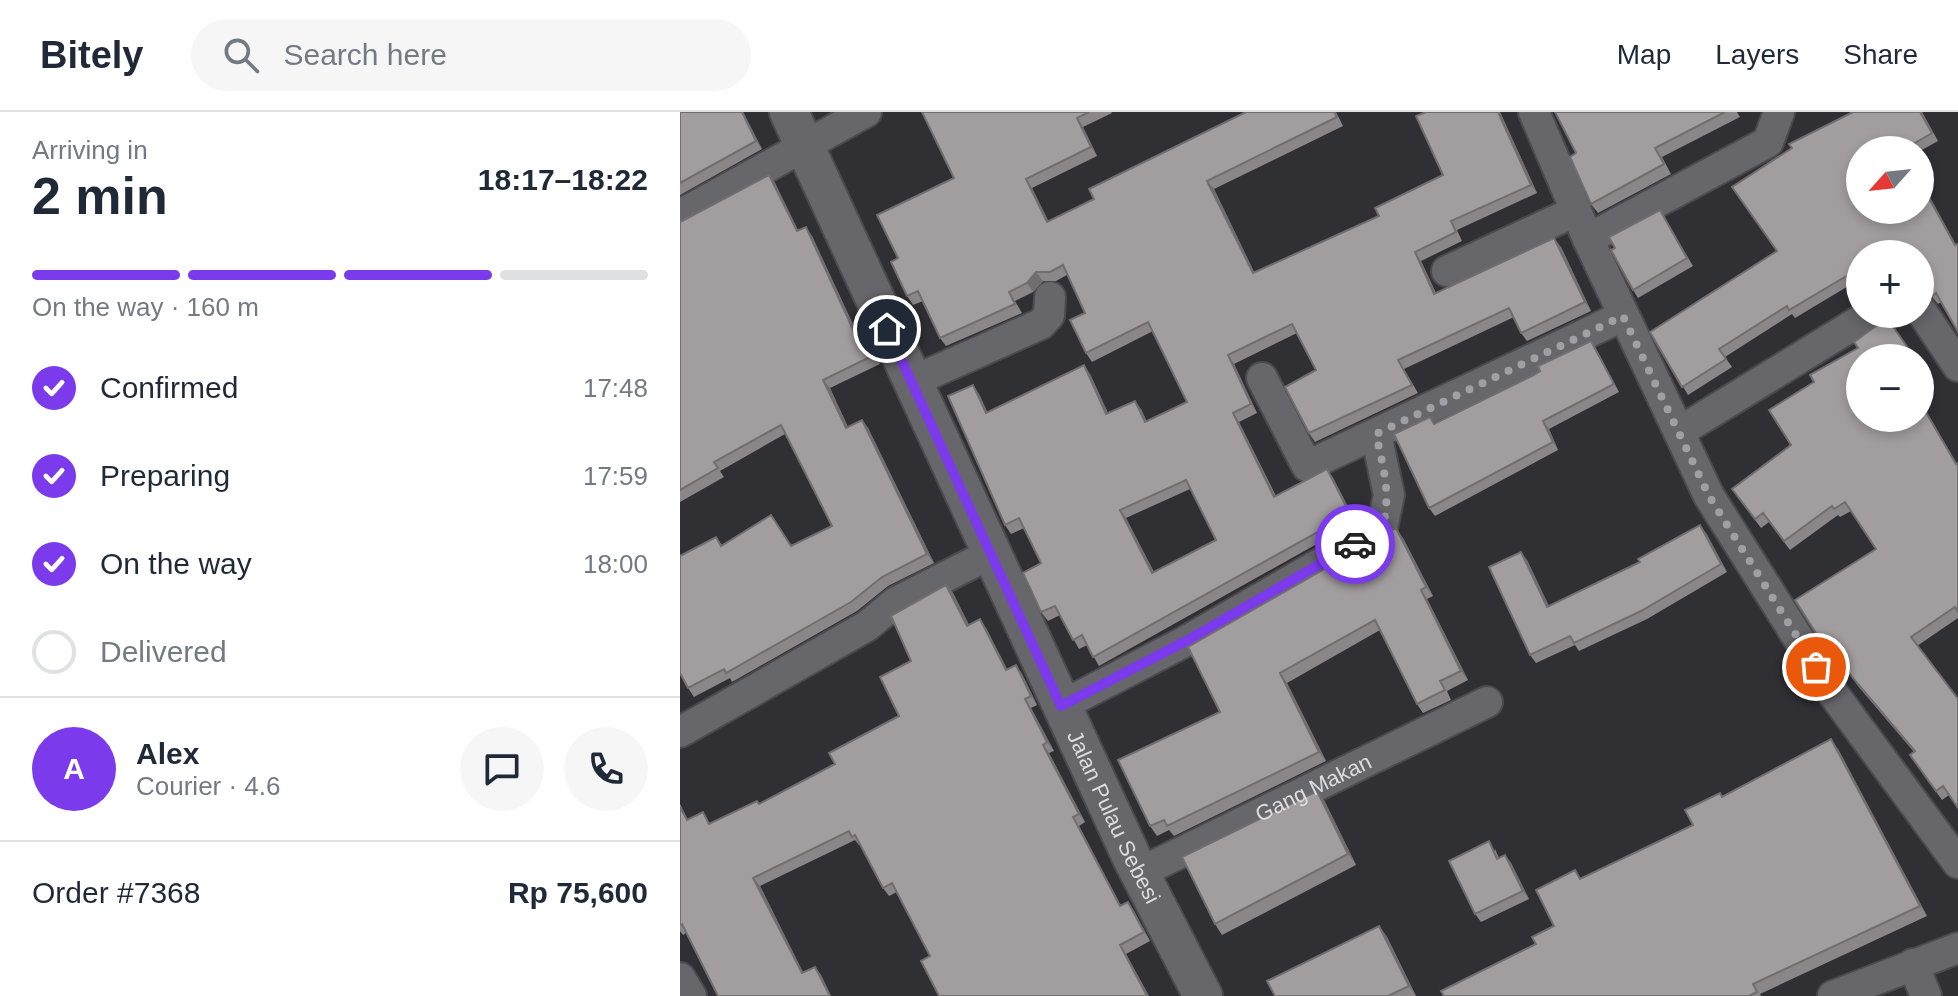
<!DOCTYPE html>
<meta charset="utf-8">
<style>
:root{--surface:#fff;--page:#f6f6f7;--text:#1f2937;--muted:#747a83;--line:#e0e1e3;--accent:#7c3aed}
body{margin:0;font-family:Arial,sans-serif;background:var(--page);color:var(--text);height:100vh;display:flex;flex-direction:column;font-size:30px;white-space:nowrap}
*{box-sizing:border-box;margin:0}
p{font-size:26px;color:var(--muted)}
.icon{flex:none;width:44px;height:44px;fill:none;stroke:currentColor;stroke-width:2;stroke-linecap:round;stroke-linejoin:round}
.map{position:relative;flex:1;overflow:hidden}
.side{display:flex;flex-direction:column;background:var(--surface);width:680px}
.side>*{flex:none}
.needle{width:52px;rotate:243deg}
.tools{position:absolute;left:1166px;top:24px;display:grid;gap:16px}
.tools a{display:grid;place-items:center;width:88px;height:88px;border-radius:50%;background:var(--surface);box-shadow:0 4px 12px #0003;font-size:40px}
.pin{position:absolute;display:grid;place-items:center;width:68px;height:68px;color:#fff;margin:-34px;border:4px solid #fff;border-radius:50%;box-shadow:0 2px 8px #0007}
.courier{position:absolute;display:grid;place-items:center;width:80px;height:80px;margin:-40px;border:6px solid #7c3aed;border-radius:50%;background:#fff;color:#222;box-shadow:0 2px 10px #0007}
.overview em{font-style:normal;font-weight:600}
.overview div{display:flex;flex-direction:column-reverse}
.overview{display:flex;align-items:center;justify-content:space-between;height:136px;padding:0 32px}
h1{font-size:52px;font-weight:600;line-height:60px}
.bar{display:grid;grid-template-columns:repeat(4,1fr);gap:12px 8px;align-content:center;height:96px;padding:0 32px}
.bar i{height:10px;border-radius:6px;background:var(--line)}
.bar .selected{background:var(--accent)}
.bar p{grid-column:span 4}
.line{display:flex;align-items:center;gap:20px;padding:0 32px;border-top:2px solid var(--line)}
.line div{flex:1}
.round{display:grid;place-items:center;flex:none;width:84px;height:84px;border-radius:42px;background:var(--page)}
ol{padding:0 32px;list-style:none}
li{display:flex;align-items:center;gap:24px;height:88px}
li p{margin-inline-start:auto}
li .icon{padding:8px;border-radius:50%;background:var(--accent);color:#fff;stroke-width:4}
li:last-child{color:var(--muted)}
li i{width:44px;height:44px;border:4px solid var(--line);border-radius:50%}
header{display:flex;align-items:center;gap:48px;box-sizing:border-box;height:112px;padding:0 40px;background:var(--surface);border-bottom:2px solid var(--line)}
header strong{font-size:38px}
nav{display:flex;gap:44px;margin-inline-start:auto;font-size:28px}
.search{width:560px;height:72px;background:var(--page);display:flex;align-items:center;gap:20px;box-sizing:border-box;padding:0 28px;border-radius:44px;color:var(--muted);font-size:30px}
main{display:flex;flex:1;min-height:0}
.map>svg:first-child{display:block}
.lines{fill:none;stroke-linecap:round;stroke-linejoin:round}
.minor-casing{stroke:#4b4a4e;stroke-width:34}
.tertiary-casing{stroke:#4b4a4e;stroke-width:42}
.minor{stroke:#67666a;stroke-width:30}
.tertiary{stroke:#67666a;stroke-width:38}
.wall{fill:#8b8789;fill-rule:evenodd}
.shaded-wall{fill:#716e6f}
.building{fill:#a29d9f;stroke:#716e6f;stroke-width:2;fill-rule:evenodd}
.done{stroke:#a09fa3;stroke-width:8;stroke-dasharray:0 14.4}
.route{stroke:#7c3aed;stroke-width:10}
.labels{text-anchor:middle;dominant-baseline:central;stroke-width:8;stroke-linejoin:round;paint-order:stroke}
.street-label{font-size:22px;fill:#dddcdf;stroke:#181819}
</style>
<header>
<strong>Bitely</strong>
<div class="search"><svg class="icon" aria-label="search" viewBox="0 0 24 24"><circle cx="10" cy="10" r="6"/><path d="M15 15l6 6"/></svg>Search here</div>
<nav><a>Map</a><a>Layers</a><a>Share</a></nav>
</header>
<main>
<section class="side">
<div class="overview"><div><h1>2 min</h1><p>Arriving in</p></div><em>18:17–18:22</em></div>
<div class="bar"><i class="selected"></i><i class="selected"></i><i class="selected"></i><i></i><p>On the way · 160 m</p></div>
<ol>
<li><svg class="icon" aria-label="check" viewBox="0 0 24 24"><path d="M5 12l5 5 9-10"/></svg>Confirmed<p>17:48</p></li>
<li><svg class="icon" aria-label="check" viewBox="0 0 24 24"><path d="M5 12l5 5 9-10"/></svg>Preparing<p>17:59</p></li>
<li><svg class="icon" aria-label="check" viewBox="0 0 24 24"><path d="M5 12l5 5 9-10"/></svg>On the way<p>18:00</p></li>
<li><i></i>Delivered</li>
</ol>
<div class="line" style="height:144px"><b class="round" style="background:var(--accent);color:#fff">A</b><div><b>Alex</b><p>Courier · 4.6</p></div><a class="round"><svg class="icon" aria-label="chat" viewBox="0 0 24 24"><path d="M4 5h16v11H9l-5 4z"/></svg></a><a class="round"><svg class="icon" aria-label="phone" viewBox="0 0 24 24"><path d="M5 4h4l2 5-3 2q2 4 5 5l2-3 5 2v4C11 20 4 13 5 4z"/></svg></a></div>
<div class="line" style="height:104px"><div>Order #7368</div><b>Rp 75,600</b></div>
</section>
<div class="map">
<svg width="1278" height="884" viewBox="0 0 1278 884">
<rect width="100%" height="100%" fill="#302f33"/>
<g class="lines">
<defs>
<g id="minor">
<path d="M854,0L908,127L1029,384L1152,580L1278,751"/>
<path d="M0,103L186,0"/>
<path d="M908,127L1088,30L1099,0"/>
<path d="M767,159L896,99"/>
<path d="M1240,197L1278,254"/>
<path d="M582,266L627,354L943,204"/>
<path d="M231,270L361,212L369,203L370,185"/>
<path d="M999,320L1191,202"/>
<path d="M381,594L508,528L702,416L709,383L696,322"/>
<path d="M0,620L187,514L216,490L310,442"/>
<path id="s1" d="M459,761L807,590"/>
<path d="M1233,852L1246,884"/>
<path d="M0,866L11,884"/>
<path d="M1153,884L1278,836"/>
</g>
<g id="tertiary">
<path id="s2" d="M109,0L452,746L523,884"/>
</g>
</defs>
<!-- minor casing -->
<use href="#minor" class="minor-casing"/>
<!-- tertiary casing -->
<use href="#tertiary" class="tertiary-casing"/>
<!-- minor -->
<use href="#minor" class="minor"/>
<!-- tertiary -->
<use href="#tertiary" class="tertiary"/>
</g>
<!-- wall -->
<path class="wall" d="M0,0H63L82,37L0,83Z
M242,0H431L432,1L403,15L417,44L352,76L368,109L656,0L663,14L534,77L574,160L699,104L763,63L746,0H820L857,81L777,118L782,129L741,149L756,181L881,135L911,199L847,229L841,221L834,205L724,257L738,281L635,330L629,321L636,258L617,221L554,252L577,301L559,310L596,384L647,357L653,366L676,410L419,554L407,533L399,537L380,503L368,509L361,500V451L344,416L331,422L325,413L299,282L307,300L410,262L428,301L461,297L467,310L507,290L473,219L412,250L406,241L405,201L387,163L376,169H363L353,180L335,189L342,201L266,234L260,226L243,189L233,193L227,184L218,146L274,66ZM510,377L536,428L474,460L446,406Z
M875,0H1057L1060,5L982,45L991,62L918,101L911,92L896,41Z
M1173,0H1242L1258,29L1240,39L1180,38V98H1240V67L1276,133L1278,132V220L1261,190L1258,192L1249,181L1240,168V142H1180V167L1115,206L1112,202L1045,245L1052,255L1008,283L970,220L1097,139L1052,75L1112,36L1109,32Z
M89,63L95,71L118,119L132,124L177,221L183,218L189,227L200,252L150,276L168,315L182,308L188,316L254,451L208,474L177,499L52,570L50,566L14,585L8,576L36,425L42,433L111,434L152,414L105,322L40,359L44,365L0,390V110Z
M980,98L1013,154L958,186L953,178L935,136Z
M1207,206L1180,246L1240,306V289L1277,352L1278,351V506L1237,534L1269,683L1262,688L1230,643L1234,640L1178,574L1159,545L1154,549L1148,540L1196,437L1171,399L1160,405L1158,403L1110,438L1089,410L1081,416L1052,377L1111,333L1134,270L1178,236Z
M911,229L916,237L939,280L869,317L878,338L755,404L749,396L750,305L755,312L854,263Z
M1240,253L1254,273L1240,283Z
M1026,421L1047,460L967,507L899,539L895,533L856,551L850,543L847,448L868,494Z
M723,426L753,484L747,487L788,568L767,579L771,588L743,601L737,592L700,518L607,571L646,649L494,724L489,718L477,724L470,714L540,600Z
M266,473L273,481L289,513L306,516L327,557L336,553L342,562L357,593L351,596L374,639L369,641L405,710L399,714L441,794L448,790L454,799L470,829L446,842L469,884H259L250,844L217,780L209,784L203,776L180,732L179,733L175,728L80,774L123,861L135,855L141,863L151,884H38L6,821L3,823L0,819V692L8,708L31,711L80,692L155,652L219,604L231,549Z
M1158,637L1247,804L1080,882L1081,884H764L856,832L874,814L901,767L1013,713L1040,681L1043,685Z
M637,679L645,690L676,753L542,823L535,812Z
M815,737L819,746L825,743L831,751L849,787L801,810L795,802Z
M699,814L707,825L736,884H595Z"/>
<!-- shaded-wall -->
<path class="shaded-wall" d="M62,0H63L82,37L76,29Z
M818,0H820L857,81L851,73Z
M397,6L403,15L417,44L411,35Z
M89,63L95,71L123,128L117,119Z
M346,67L352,76L373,118L367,110Z
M1240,67L1278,137L1275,133L1240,70Z
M527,69L534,77L579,170L573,161Z
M126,115L132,124L181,231L175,222Z
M874,126L881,135L911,199L905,190Z
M735,140L741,149L760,191L754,182Z
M356,160L363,169L353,180L347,171Z
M183,218L189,227L200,252L194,243Z
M911,229L916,237L939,280L934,272Z
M548,243L554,252L577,301L571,292Z
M404,253L410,262L432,310L426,302Z
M143,268L150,276L172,325L166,316Z
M293,273L299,282L312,310L306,301Z
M455,289L461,297L471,319L465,310Z
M553,301L559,310L600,394L594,385Z
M182,308L188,316L254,451L247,442Z
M863,309L869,317L878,338L873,330Z
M647,357L653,366L676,410L670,402Z
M440,398L446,406L478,469L472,461Z
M1020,413L1026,421L1047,460L1041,452Z
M716,416L723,426L753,484L746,475Z
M841,440L847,448L873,502L867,495Z
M266,473L273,481L294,523L287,514Z
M741,478L747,487L788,568L781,559Z
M300,507L306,516L332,567L326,558Z
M336,553L342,562L357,593L351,584Z
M600,561L607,571L646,649L639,640Z
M345,587L351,596L374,639L367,630Z
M1151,627L1158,637L1247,804L1240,794Z
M363,633L369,641L405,710L399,702Z
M637,679L645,690L676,753L668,742Z
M393,705L399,714L446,803L440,794Z
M825,743L831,751L849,787L843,779Z
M73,766L80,774L128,870L122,861Z
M448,790L454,799L470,829L464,820Z
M699,814L707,825L736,884L729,874Z
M440,833L446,842L469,884H467Z
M135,855L141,863L151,884H150Z"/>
<!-- building -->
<path class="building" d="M0,0H62L76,29L0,71Z
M242,0H409L397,6L411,35L346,67L367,110L414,87L409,77L566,0H654L657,5L527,69L573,161L699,104L695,96L763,63L736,4L746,0H818L851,73L771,109L776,120L735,140L754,182L874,126L905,190L841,221L829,196L718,248L732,273L629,321L605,275L636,258L612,212L548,243L571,292L553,301L594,385L647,357L670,402L413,545L402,523L393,528L375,494L361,500L343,461L361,451L339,406L325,413L268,284L293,273L306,301L404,253L426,302L455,289L465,310L507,290L468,210L406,241L390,208L405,201L383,153L370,160H356L347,171L329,180L335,192L260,226L238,179L227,184L211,150L218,146L197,103L274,66ZM506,368L536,428L472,461L440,398Z
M875,0H1045L975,36L984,52L911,92L890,45L896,41Z
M1173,0H1240L1252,21L1223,38H1180V98H1240V70L1275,133L1278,132V220L1256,181L1252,184L1240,168V142H1224L1219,133L1204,142H1180V156L1109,198L1107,194L1039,237L1046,247L1002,275L970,220L1097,139L1052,75L1112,36L1109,32Z
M89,63L117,119L126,115L175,222L183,218L194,243L143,268L166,316L182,308L247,442L202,465L171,490L46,561L44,557L8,576L0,561V444L36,425L41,434L91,403L111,434L152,414L101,313L34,350L38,356L0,378V110Z
M980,98L1007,146L953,178L931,138L935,136L929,125Z
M1207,206L1235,246H1180V306H1240V290L1276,352L1278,351V500L1275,495L1231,525L1278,587V696L1263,674L1256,679L1230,643L1235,639L1172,565L1153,536L1148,540L1115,488L1196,437L1165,390L1154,397L1152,394L1104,429L1083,401L1075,407L1052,377L1111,333L1089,298L1134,270L1130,263L1178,236L1174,230Z
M911,229L934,272L863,309L873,330L749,396L714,322L750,305L754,312L854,263L860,259L858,254Z
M1240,253L1248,264L1240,270Z
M1020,413L1041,452L961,499L894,531L890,524L850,543L809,455L841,440L867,495L960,450L958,447Z
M716,416L746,475L741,478L781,559L760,569L765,578L737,592L695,508L600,561L639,640L487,714L484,708L470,714L438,648L540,600L508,535Z
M266,473L287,514L300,507L326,558L336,553L351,584L345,587L367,630L363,633L399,702L393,705L440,794L448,790L464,820L440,833L467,884H259L241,849L250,844L212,771L203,776L175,723L172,725L169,719L73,766L122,861L135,855L150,884H38L2,812L0,813V695L7,708L23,700L29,712L77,689L79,692L155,652L149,641L219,604L200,565L231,549L211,504Z
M1151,627L1240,794L1073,872L1077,880L1069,884H764L761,879L856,832L852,825L874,814L856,778L895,758L900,767L1013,713L1005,698L1040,681L1042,685Z
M637,679L668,742L535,812L502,745Z
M809,729L817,747L825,743L843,779L795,802L769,749Z
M699,814L729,874L708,884H595L587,869Z"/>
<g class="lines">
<!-- done -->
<path class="done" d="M675,432L702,416C712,383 703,355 696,322L943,204L1029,384L1136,555"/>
<!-- route -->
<path class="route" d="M207,217L381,594L508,528L675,432"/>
</g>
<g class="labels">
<!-- street labels -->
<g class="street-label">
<text stroke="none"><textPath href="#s1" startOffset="194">Gang Makan</textPath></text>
<text stroke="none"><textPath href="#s2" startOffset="776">Jalan Pulau Sebesi</textPath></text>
</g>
</g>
</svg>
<div class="tools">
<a><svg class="needle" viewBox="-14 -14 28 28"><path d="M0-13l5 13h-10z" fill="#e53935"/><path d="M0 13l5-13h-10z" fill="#747a83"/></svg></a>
<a>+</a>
<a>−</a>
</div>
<div class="pin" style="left:1136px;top:555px;background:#ea580c"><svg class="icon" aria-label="bag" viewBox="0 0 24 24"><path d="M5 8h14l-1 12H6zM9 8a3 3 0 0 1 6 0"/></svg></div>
<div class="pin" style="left:207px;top:217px;background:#1f2937"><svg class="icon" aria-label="home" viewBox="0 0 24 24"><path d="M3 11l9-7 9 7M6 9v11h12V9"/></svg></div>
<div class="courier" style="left:675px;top:432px"><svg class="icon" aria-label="car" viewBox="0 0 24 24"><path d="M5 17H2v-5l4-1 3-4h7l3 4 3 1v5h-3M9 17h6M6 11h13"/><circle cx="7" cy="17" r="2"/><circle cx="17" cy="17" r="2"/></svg></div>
</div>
</main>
